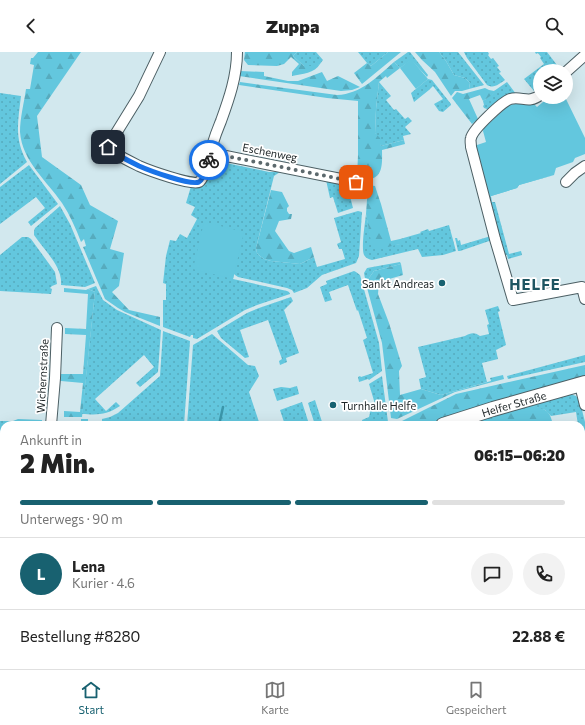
<!DOCTYPE html>
<html lang="de">
<meta charset="utf-8">
<style>
:root{--surface:#fff;--page:#f2f2f2;--text:#222;--muted:#767676;--line:#e0e0e0;--accent:#186170}
body{margin:0;font-family:Commissioner,sans-serif;background:var(--page);color:var(--text);height:100vh;display:flex;flex-direction:column;font-size:15px;white-space:nowrap}
*{box-sizing:border-box;margin:0}
p{font-size:13px;color:var(--muted)}
.icon{flex:none;width:22px;height:22px;fill:none;stroke:currentColor;stroke-width:2;stroke-linecap:round;stroke-linejoin:round}
.map{position:relative;flex:1;overflow:hidden}
.sheet{position:absolute;left:0px;top:369px;width:585px;height:248px;display:flex;flex-direction:column;background:var(--surface);border-radius:12px 12px 0 0;box-shadow:0 4px 16px #0002}
.sheet>*{flex:none}
.fabs{position:absolute;left:533px;top:12px;display:grid;gap:8px}
.fabs a{display:grid;place-items:center;width:40px;height:40px;border-radius:50%;background:var(--surface);box-shadow:0 4px 16px #0002;font-size:20px}
.pin{position:absolute;display:grid;place-items:center;width:34px;height:34px;color:#fff;margin:-17px;border-radius:8px;box-shadow:0 2px 6px #0006}
.courier{position:absolute;display:grid;place-items:center;width:40px;height:40px;margin:-20px;border:3px solid #1a73e8;border-radius:50%;background:#fff;color:#222;box-shadow:0 1px 5px #0007}
.summary em{font-style:normal;font-weight:800}
.summary div{display:flex;flex-direction:column-reverse}
.summary{display:flex;align-items:center;justify-content:space-between;height:68px;padding:0 20px}
h1{font-size:26px;font-weight:800;line-height:30px}
.bar{display:grid;grid-template-columns:repeat(4,1fr);gap:6px 4px;align-content:center;height:48px;padding:0 20px}
.bar i{height:5px;border-radius:3px;background:var(--line)}
.bar .active{background:var(--accent)}
.bar p{grid-column:span 4}
.line{display:flex;align-items:center;gap:10px;padding:0 20px;border-top:1px solid var(--line)}
.line div{flex:1}
.round{display:grid;place-items:center;flex:none;width:42px;height:42px;border-radius:21px;background:var(--page)}
header{display:flex;justify-content:space-between;align-items:center;height:52px;padding:0 20px;background:var(--surface);font-size:18px;font-weight:800}
.dock{display:flex;justify-content:space-around;align-items:center;height:56px;border-top:1px solid var(--line);background:var(--surface);font-size:11px;color:var(--muted)}
.dock a{display:grid;justify-items:center;gap:2px}
.dock .active{color:var(--accent)}
.map>svg:first-child{display:block}
.grass{fill:url(#grass-dots)}
.forest{fill:url(#forest-firs)}
.park{fill:#63c7de}
.lines{fill:none;stroke-linecap:round;stroke-linejoin:round}
.stream{stroke:#3b96aa;stroke-width:2.5}
.street-casing{stroke:#4c5f64;stroke-width:12}
.secondary-casing{stroke:#4c5f64;stroke-width:16}
.street{stroke:#fff;stroke-width:10}
.secondary{stroke:#fff;stroke-width:14}
.done{stroke:#5c696d;stroke-width:4;stroke-dasharray:0 7.2}
.route{stroke:#1a73e8;stroke-width:5}
.poi-dot{fill:#186170;stroke:#fff;stroke-width:1.5}
.labels{text-anchor:middle;dominant-baseline:central;stroke-width:3.5;stroke-linejoin:round;paint-order:stroke}
.street-label{font-size:11px;fill:#1d2527;stroke:#fff}
.poi-label{font-size:11px;fill:#1d2527;stroke:#fff;text-anchor:end}
.district-label{font-size:15px;font-weight:bold;letter-spacing:1px;fill:#1e5561;stroke:#fff}
</style>
<header><svg class="icon" aria-label="back" viewBox="0 0 24 24"><path d="M15 5l-7 7 7 7"/></svg>Zuppa<svg class="icon" aria-label="search" viewBox="0 0 24 24"><circle cx="10" cy="10" r="6"/><path d="M15 15l6 6"/></svg></header>
<div class="map">
<svg width="585" height="617" viewBox="0 0 585 617">
<defs>
<pattern id="grass-dots" width="8" height="8" patternUnits="userSpaceOnUse"><rect width="8" height="8" fill="#63c7de"/><path d="M2 2h.1M6 6h.1" fill="none" stroke="#56abbe" stroke-width="1.8" stroke-linecap="round"/></pattern>
<pattern id="forest-firs" width="22" height="20" patternUnits="userSpaceOnUse"><rect width="22" height="20" fill="#63c7de"/><path d="M5 1l3.5 6h-7zM16 11l3.5 6h-7z" fill="#56abbe"/></pattern>
</defs>
<rect width="100%" height="100%" fill="#d2e8ee"/>
<!-- grass -->
<path class="grass" d="M297,0H316L323,8L320,12L315,15L304,14L293,4Z
M358,0H388L371,14L367,11Z
M408,0H410L428,23L427,25L411,8L400,16L394,10Z
M439,0H458L484,33L469,37L470,31L465,26L454,23L446,9Z
M464,0H488L489,2L488,3L491,7L493,6L499,14L497,15L501,20L499,21L505,28C499,32 494,37 487,33L467,6Z
M535,0H547L560,17L557,19H540V34L534,39L524,27L544,12L540,6L541,5L538,1L536,2Z
M428,27L432,28L451,52V53L443,60L439,59L434,52L443,47L433,34L429,38L414,50L411,41Z
M379,30L391,44L386,48L394,58L396,57L405,67L408,65L412,69L405,75L411,82L403,84L404,88L381,94L375,81L376,57Z
M507,30L516,42L490,58L484,56L483,54L484,53L483,49L494,41V39Z
M0,41L21,44C18,70 14,87 27,110L0,132Z
M226,111L269,120H280L274,124L256,196L257,201L260,204L264,207L271,209L300,212L314,205L317,215L345,207L342,197H339L337,192L341,190L334,166L358,159L362,160L359,204L356,211L322,223L307,236L294,241L292,238L287,236L238,225L235,223L234,222L233,227L287,239L289,240L290,242L257,253L245,258L197,287L193,286V283H191L190,285L163,275V248H166V232L163,231L166,204L170,188L176,189L180,182L187,186L197,167L191,163L195,155L186,151L192,131L205,117L222,122Z
M29,113L58,152L31,174L28,170L45,156L36,145L0,172V135Z
M554,123L519,133L517,136L491,144L492,150H495L509,202L521,199L522,203L508,207L507,203H504L487,140Z
M326,128C345,135 349,136 353,156L338,161L333,145L330,146Z
M60,154L70,172L95,231L85,235L61,233C63,215 44,198 34,183V179L35,176Z
M366,162L373,195L400,192V187L421,181L420,180L428,177L429,179L449,173L456,199L443,203L422,205L418,197L372,208C368,207 366,206 364,203C361,196 365,171 366,162Z
M491,184L492,188L460,199H458L455,186H457L458,189L460,188L461,193Z
M22,185H28L31,187L55,220L57,232L52,234L50,236L52,237L51,242L0,239V203Z
M400,210L401,212L374,219L369,226L366,232L364,221L367,216Z
M354,219L356,220L360,223L379,291L382,319L369,328L368,327L359,330L358,325L360,324L361,325L373,321L363,288L367,286L358,258L357,259L348,233L329,240L332,248L325,250L320,235L327,232L326,229Z
M96,234L103,248L117,258L161,278L158,320L140,335L136,331L154,315L144,303L95,347L106,359L116,350L120,354C106,363 99,363 82,362L95,240L88,237Z
M291,245L293,249L284,258L299,301L286,306L287,310L280,313L279,309L282,307L268,268L240,278L249,305L245,306L221,286L217,279L247,261L259,256Z
M498,254L500,259L498,260L506,293L496,298L498,307L482,311L487,330L441,343L421,337L419,327L426,325L418,295L465,284C471,281 474,280 480,284L489,282L487,273L489,272L485,258Z
M163,279L190,289L184,373H81V367H88V372H102V367L110,365L118,361L160,324Z
M212,282L248,313L255,314L259,324L249,340L260,373H187L193,293Z
M585,303V310L508,327L507,324Z
M382,324L388,370L387,373H363L362,368L369,365L370,361L368,354L375,352L369,332Z
M297,334L299,342L277,349L273,337L281,335L290,336Z
M570,342L576,344L580,350L585,370V414H581V411L584,410L581,393V373H578L576,360L551,364L545,358L529,353Z
M315,348L323,373H315L308,351Z
M302,350L309,372L305,373H283L284,370L280,358Z
M18,367L42,368V373H4V403L0,399V369H13Z
M0,420L4,424V482L0,478Z
M0,594L4,599V613H25V617H0Z
M455,613H499L498,617H455Z"/>
<!-- forest -->
<path class="forest" d="M38,0H81L37,64L42,105L81,133L90,153L118,169L110,197L124,201L119,234L112,240L129,258L160,265V274L125,260L118,256L105,247L83,195L86,194L84,187L81,190C76,177 70,163 62,151C47,129 22,109 20,80C20,66 24,51 26,37H30L34,13L30,12L31,6H33Z
M245,0H297L293,4L304,14H315L320,12C315,21 302,22 292,24V20L299,12L291,5L284,12L277,14L248,13L244,8Z
M388,0H401L362,32L354,21L367,11L371,14Z
M415,0H439L446,9L454,23L465,26L470,31L469,37L462,39H455L451,44L435,20L422,8Z
M394,10L400,16L387,26L386,24L379,30L376,57L375,81L380,86L381,94L404,88L405,92L382,98C382,108 384,125 370,127C366,128 361,126 357,126L358,103V49L327,46L239,33L240,30L337,43C361,42 377,25 394,10Z
M240,19L264,20V24L288,29H298L322,20L327,29L338,24L360,35L352,38L341,39L239,24Z
M485,36L489,38L494,39L495,41L483,49L480,43L469,47L478,67L472,72L452,46L457,40L463,42Z
M368,133L375,134L381,152L391,189L400,187V192L388,195H372L366,162Z
M271,138L282,140L289,154L287,156V159L289,162H292L291,167L279,169L275,179L289,199L294,201L311,195L314,205L300,212L271,209L264,207L260,204L257,201L256,196Z
M401,212L403,223L379,230L378,242L389,271L402,314L399,319L400,343L421,337L441,343L491,329L490,326L503,323L504,327L455,340L397,367L391,366L382,291L366,232L369,226L374,219Z
M64,236L86,238L88,237L95,240L82,365H64V359L80,360L83,331L61,329L58,328V322H83L86,283L65,282V276L86,277L88,242L64,240Z
M585,313V326L454,362L429,373H394L456,342Z
M529,353C543,357 550,356 553,373H528L520,370L507,373H461Z"/>
<!-- park -->
<path class="park" d="M411,7L428,27L416,37L400,16Z
M549,45H565L585,86V102L575,106L573,110L556,116L554,123L519,133L517,136L488,145L474,94L486,90L483,79L484,76L509,53L515,52H534L537,55Z
M204,170L244,180L233,227L193,217Z"/>
<g class="lines">
<!-- stream -->
<path class="stream" d="M219,373L223,355
M163,617V613
M492,617L493,613"/>
<defs>
<path id="street" d="M160,0L139,44L110,91L108,95L109,98C119,104 129,109 139,114C148,118 192,134 199,130C204,127 209,107 211,101
M237,0C237,24 229,47 221,69C217,79 212,90 211,101L356,130
M566,20L585,3
M540,43C529,52 522,44 510,47C502,50 473,77 471,86C470,88 471,92 471,95L495,187L513,248L582,235L585,247
M566,130L575,121L585,114
M580,333L585,353
M51,373L55,326L57,276
M33,617V613
M299,617L300,613
M581,617L585,570"/>
<g id="secondary">
<path id="s1" d="M443,373L493,357L585,331"/>
<path d="M0,533L4,534"/>
</g>
</defs>
<!-- street casing -->
<use href="#street" class="street-casing"/>
<!-- secondary casing -->
<use href="#secondary" class="secondary-casing"/>
<!-- street -->
<use href="#street" class="street"/>
<!-- secondary -->
<use href="#secondary" class="secondary"/>
</g>
<g class="lines">
<!-- done -->
<path class="done" d="M209,108L211,101L356,130"/>
<!-- route -->
<path class="route" d="M108,95L109,98C119,104 129,109 139,114C148,118 191,134 199,130C204,128 207,113 209,108"/>
</g>
<!-- markers -->
<g class="poi-dot">
<circle cx="442" cy="231" r="4"/>
<circle cx="333" cy="353" r="4"/>
</g>
<g class="labels">
<!-- street labels -->
<g class="street-label">
<text transform="translate(270 100) rotate(11)">Eschenweg</text>
<text transform="translate(42 324) rotate(-87)">Wichernstraße</text>
<text stroke="none"><textPath href="#s1" startOffset="74">Helfer Straße</textPath></text>
</g>
<!-- poi labels -->
<g class="poi-label">
<text x="434" y="231">Sankt Andreas</text>
<text x="341" y="353" text-anchor="start">Turnhalle Helfe</text>
</g>
<!-- district labels -->
<g class="district-label">
<text x="535" y="232">HELFE</text>
</g>
</g>
</svg>
<div class="fabs">
<a><svg class="icon" aria-label="layers" viewBox="0 0 24 24"><path d="M12 4l9 5-9 5-9-5zM3 14l9 5 9-5"/></svg></a>
</div>
<div class="pin" style="left:356px;top:130px;background:#ea580c"><svg class="icon" aria-label="bag" viewBox="0 0 24 24"><path d="M5 8h14l-1 12H6zM9 8a3 3 0 0 1 6 0"/></svg></div>
<div class="pin" style="left:108px;top:95px;background:#1f2937"><svg class="icon" aria-label="home" viewBox="0 0 24 24"><path d="M3 11l9-7 9 7M6 9v11h12V9"/></svg></div>
<div class="courier" style="left:209px;top:108px"><svg class="icon" aria-label="bike" viewBox="0 0 24 24"><circle cx="6" cy="16" r="4"/><circle cx="18" cy="16" r="4"/><path d="M6 16l4-8h5l3 8M10 8l3 8H6M13 5h3"/></svg></div>
<section class="sheet">
<div class="summary"><div><h1>2 Min.</h1><p>Ankunft in</p></div><em>06:15–06:20</em></div>
<div class="bar"><i class="active"></i><i class="active"></i><i class="active"></i><i></i><p>Unterwegs · 90 m</p></div>
<div class="line" style="height:72px"><b class="round" style="background:var(--accent);color:#fff">L</b><div><b>Lena</b><p>Kurier · 4.6</p></div><a class="round"><svg class="icon" aria-label="chat" viewBox="0 0 24 24"><path d="M4 5h16v11H9l-5 4z"/></svg></a><a class="round"><svg class="icon" aria-label="phone" viewBox="0 0 24 24"><path d="M5 4h4l2 5-3 2q2 4 5 5l2-3 5 2v4C11 20 4 13 5 4z"/></svg></a></div>
<div class="line" style="height:52px"><div>Bestellung #8280</div><b>22.88 €</b></div>
</section>
</div>
<nav class="dock">
<a class="active"><svg class="icon" aria-label="home" viewBox="0 0 24 24"><path d="M3 11l9-7 9 7M6 9v11h12V9"/></svg>Start</a>
<a><svg class="icon" aria-label="map" viewBox="0 0 24 24"><path d="M3 6l6-2 6 2 6-2v14l-6 2-6-2-6 2zM9 4v14M15 6v14"/></svg>Karte</a>
<a><svg class="icon" aria-label="saved" viewBox="0 0 24 24"><path d="M7 4h10v16l-5-4-5 4z"/></svg>Gespeichert</a>
</nav>
